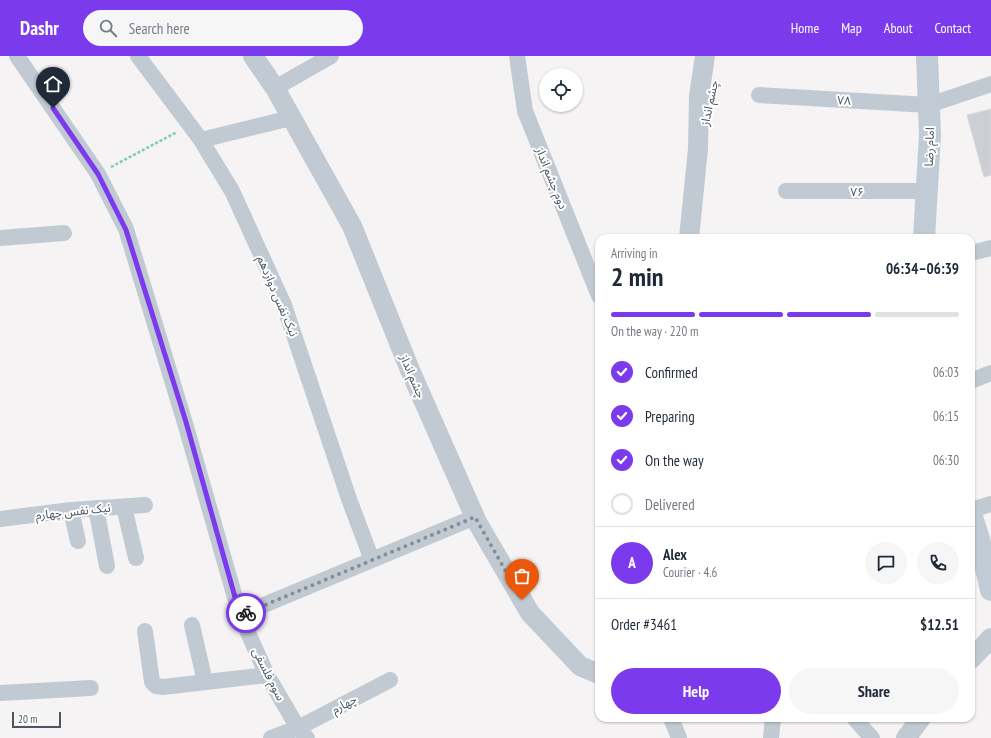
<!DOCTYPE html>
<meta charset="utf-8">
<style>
:root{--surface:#fff;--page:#f6f6f7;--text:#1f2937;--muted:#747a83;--line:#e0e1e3;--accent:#7c3aed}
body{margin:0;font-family:"PT Sans Narrow","Noto Sans Arabic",sans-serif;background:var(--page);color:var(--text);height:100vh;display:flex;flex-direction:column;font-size:15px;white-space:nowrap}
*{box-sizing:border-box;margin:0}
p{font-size:13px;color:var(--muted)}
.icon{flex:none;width:22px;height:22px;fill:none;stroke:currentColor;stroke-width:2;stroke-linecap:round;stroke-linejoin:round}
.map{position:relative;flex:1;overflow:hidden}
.panel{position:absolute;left:595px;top:178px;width:380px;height:488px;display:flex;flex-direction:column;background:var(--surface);border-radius:12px;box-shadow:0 1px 3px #0004}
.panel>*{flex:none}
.buttons{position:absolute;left:539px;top:12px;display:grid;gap:8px}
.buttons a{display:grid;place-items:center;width:44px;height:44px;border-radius:50%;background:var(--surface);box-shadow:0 1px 3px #0004;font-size:20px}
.scale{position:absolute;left:12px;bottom:10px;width:49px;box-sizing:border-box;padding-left:4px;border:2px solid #4a5661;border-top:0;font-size:11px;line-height:14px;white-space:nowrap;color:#4a5661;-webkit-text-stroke:3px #fff;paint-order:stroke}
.pin{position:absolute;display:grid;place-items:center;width:34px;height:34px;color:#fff;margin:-41px -17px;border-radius:50% 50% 50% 0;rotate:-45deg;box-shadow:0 0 4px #0007}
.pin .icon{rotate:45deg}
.courier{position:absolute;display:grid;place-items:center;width:40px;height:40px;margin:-20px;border:3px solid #7c3aed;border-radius:50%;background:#fff;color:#222;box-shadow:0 1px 5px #0007}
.head em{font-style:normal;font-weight:800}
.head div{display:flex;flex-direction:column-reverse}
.head{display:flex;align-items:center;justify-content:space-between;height:68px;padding:0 16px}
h1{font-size:26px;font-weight:800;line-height:30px}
.bar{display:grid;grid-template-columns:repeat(4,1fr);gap:6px 4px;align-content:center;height:48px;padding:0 16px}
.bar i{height:5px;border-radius:3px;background:var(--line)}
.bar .current{background:var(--accent)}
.bar p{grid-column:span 4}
.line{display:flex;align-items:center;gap:10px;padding:0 16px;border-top:1px solid var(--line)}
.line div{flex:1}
.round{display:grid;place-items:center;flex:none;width:42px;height:42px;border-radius:21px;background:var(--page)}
ol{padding:0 16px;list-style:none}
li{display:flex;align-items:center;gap:12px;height:44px}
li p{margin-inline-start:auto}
li .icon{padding:4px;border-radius:50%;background:var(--accent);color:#fff;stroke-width:4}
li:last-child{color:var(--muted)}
li i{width:22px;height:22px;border:2px solid var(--line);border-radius:50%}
.cta{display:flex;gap:8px;margin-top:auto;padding:8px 16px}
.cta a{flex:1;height:46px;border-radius:24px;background:var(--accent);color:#fff;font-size:16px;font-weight:800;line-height:46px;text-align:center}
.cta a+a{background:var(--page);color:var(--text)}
header{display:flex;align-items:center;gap:24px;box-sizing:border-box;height:56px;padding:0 20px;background:var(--accent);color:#fff}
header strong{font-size:19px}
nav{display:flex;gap:22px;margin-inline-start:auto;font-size:14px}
.search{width:280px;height:36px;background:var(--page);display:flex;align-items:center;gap:10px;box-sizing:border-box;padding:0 14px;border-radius:22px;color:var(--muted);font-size:15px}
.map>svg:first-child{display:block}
.building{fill:#cdcfd5;stroke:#d7d9de}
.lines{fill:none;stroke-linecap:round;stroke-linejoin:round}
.path{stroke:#7ad0a6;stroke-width:2.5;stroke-dasharray:3 2;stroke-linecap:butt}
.minor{stroke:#c1cad2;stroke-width:16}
.tertiary{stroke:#c1cad2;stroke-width:20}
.secondary{stroke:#c1cbd6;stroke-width:22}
.done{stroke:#868d94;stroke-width:4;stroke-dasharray:0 7.2}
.route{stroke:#7c3aed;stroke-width:5}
.labels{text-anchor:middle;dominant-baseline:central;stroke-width:4;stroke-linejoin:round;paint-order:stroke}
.street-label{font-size:12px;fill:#4a5661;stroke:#fff}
</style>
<header>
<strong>Dashr</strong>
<div class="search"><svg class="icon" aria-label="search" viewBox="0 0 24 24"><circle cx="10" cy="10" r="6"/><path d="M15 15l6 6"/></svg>Search here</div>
<nav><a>Home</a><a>Map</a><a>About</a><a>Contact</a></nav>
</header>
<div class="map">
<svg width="991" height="682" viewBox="0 0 991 682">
<rect width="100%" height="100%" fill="#f5f3f3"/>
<!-- building -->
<path class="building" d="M991,53V119L984,121L967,59Z"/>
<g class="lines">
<!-- path -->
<path class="path" d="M111,111L177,76"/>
<!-- minor -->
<path class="minor" d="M17,0L98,118L126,173L185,367L240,559L267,619L298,672L307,682
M138,0L201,84L232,135L284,249L349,443L372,504
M517,0L525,55L599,240
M275,32L331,0
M759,39L929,49L991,28
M201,84L291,62
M786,135H927
M0,182L64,177
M971,197L991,192
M971,325L991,317
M124,451L136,502
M96,452L107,510
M71,454L78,485
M971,454L991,448
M0,463L71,454L145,449
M240,559L475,461
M192,569L205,626
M145,575L152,626L156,630L163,631L267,619
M0,637L91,632
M671,662L679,682
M854,662L872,682
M271,682L298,672L390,624
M771,682L773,662"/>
<!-- tertiary -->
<path class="tertiary" d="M253,0L275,32L352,170L410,314L477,466L530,557L580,610L599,618
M689,182L698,93L699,40L705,0
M971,603L991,582
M906,682L921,662"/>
<!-- secondary -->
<path class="secondary" d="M924,182L930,79L927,0
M971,458L979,483L991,534"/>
</g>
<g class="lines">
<!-- done -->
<path class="done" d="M246,557L475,461L522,544"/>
<!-- route -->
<path class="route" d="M53,52L98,118L126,174L186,366L240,559L246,557"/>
</g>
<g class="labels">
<!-- street labels -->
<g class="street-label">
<text transform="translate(844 44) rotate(3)">۷۸</text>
<text transform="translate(709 47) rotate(-78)">چشم انداز</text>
<text transform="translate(929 91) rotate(-88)">امام رضا</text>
<text transform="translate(552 122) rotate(68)">دوم چشم انداز</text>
<text x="857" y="135">۷۶</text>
<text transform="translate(278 240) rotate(67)">نیک نفس دوازدهم</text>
<text transform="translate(413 320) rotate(67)">چشم انداز</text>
<text transform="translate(73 455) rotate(-6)">نیک نفس چهارم</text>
<text transform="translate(269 618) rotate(63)">سوم فلسفی</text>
<text transform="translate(344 648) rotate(-28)">چهارم</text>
</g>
</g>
</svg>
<div class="buttons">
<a><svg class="icon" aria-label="locate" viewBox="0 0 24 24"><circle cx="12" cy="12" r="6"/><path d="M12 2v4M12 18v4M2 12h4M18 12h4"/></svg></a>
</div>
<div class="scale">20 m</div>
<div class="pin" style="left:522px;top:544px;background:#ea580c"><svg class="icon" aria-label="bag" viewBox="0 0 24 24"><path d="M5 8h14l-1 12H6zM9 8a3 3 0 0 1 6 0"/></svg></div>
<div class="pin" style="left:53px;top:52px;background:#1f2937"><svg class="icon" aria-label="home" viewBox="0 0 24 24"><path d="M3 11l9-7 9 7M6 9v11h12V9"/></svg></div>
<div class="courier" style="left:246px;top:557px"><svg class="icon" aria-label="bike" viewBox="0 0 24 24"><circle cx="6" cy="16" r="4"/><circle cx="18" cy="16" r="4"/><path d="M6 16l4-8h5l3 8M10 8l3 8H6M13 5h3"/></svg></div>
<section class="panel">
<div class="head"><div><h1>2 min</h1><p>Arriving in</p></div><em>06:34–06:39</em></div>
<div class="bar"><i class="current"></i><i class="current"></i><i class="current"></i><i></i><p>On the way · 220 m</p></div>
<ol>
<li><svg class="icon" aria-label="check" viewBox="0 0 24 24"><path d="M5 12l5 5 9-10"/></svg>Confirmed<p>06:03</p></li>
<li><svg class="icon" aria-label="check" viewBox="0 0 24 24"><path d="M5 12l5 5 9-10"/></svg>Preparing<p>06:15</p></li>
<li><svg class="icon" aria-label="check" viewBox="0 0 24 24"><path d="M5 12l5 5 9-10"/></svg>On the way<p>06:30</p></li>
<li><i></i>Delivered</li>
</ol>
<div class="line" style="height:72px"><b class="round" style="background:var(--accent);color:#fff">A</b><div><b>Alex</b><p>Courier · 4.6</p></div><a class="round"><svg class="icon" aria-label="chat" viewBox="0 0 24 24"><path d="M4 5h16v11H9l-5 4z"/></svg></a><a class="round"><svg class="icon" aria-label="phone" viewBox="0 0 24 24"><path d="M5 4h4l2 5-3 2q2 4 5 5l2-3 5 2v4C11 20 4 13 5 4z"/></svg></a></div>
<div class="line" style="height:52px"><div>Order #3461</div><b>$12.51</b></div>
<div class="cta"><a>Help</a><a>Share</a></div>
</section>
</div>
